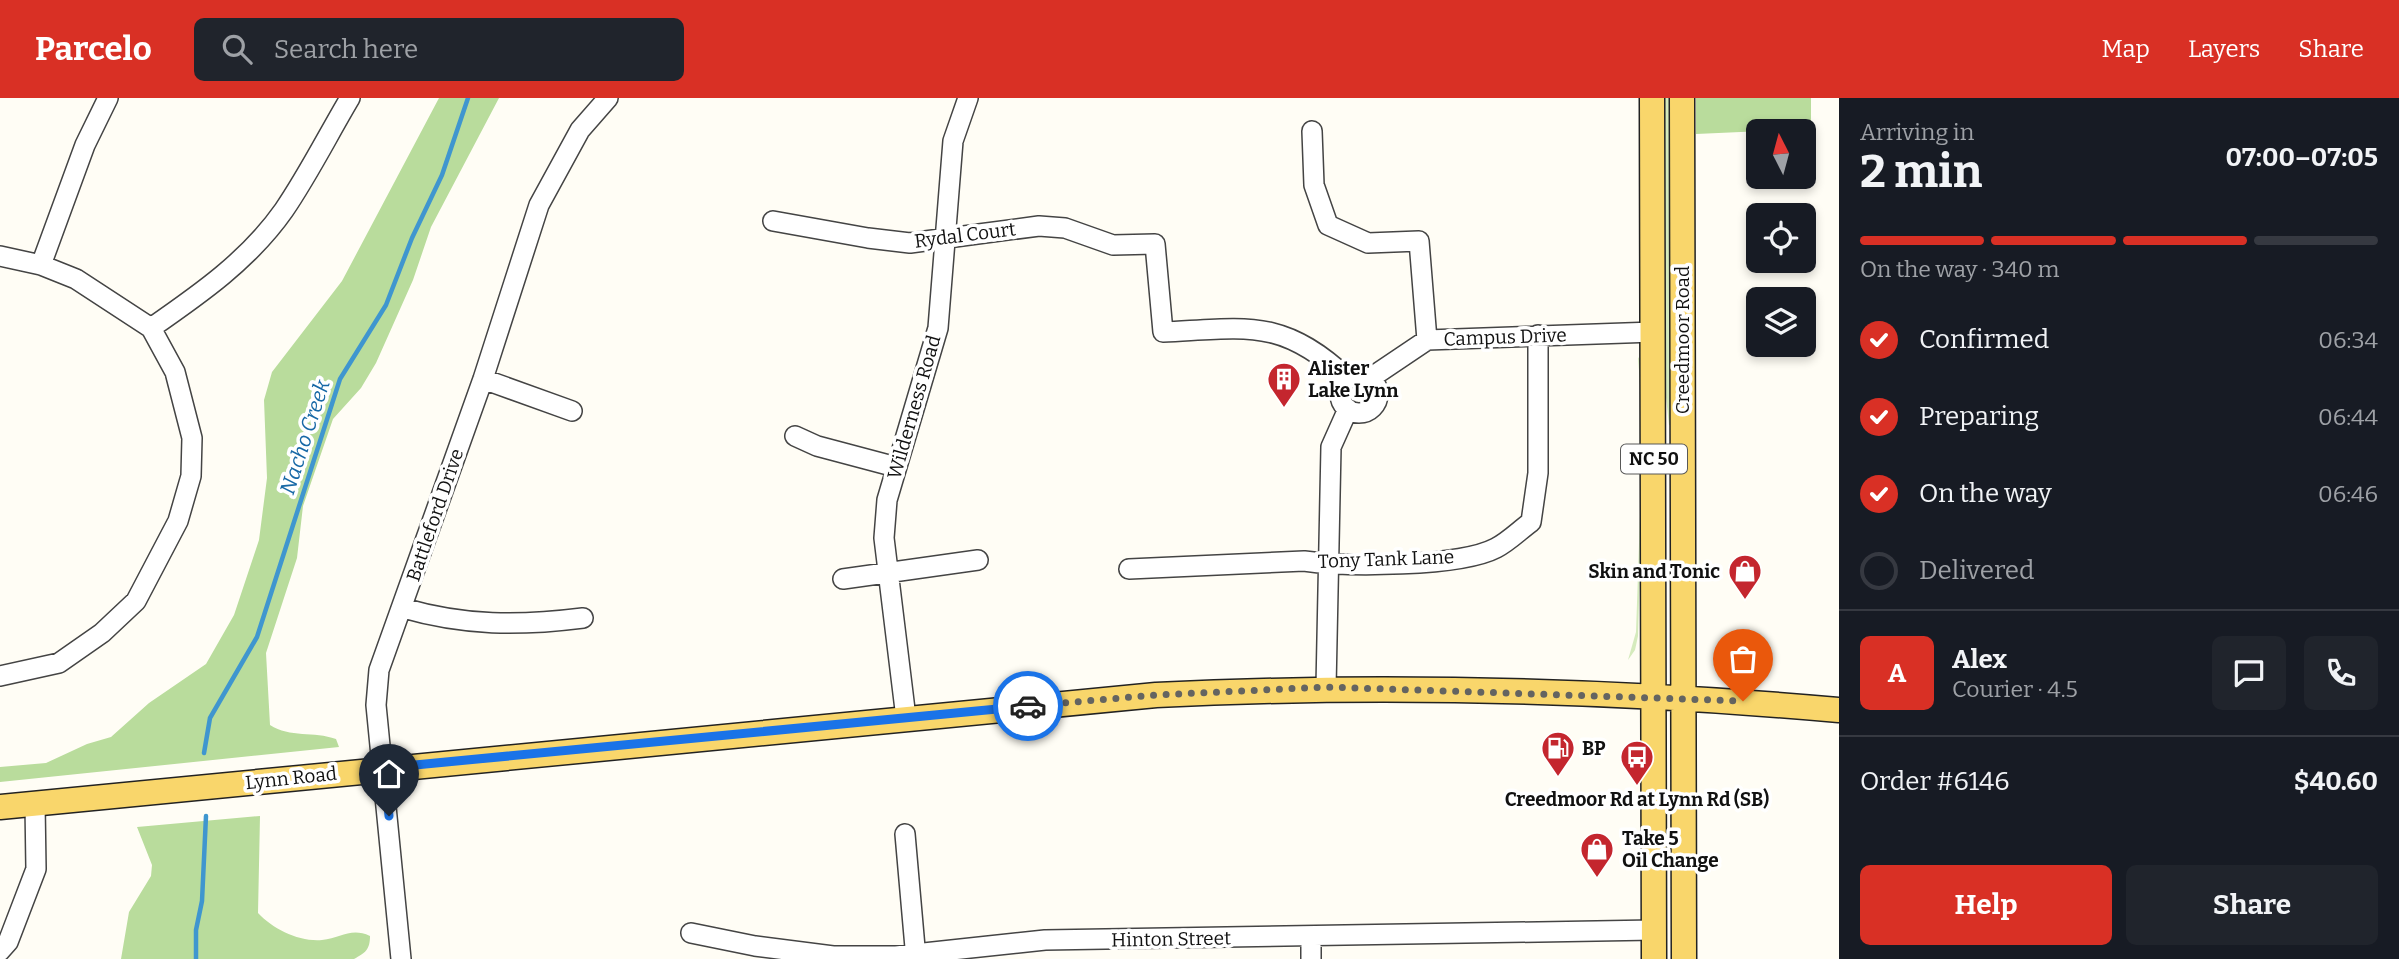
<!DOCTYPE html>
<meta charset="utf-8">
<style>
:root{--surface:#171b24;--page:#20242c;--text:#f1f3f6;--muted:#9ea1a6;--line:#363941;--accent:#d93025}
body{margin:0;font-family:Bitter,serif;background:var(--page);color:var(--text);height:100vh;display:flex;flex-direction:column;font-size:26px;white-space:nowrap}
*{box-sizing:border-box;margin:0}
p{font-size:23px;color:var(--muted)}
.icon{flex:none;width:38px;height:38px;fill:none;stroke:currentColor;stroke-width:2;stroke-linecap:round;stroke-linejoin:round}
.map{position:relative;flex:1;overflow:hidden}
.drawer{display:flex;flex-direction:column;background:var(--surface);width:560px}
.drawer>*{flex:none}
.needle{width:46px;rotate:354deg}
.fabs{position:absolute;left:1746px;top:21px;display:grid;gap:14px}
.fabs a{display:grid;place-items:center;width:70px;height:70px;border-radius:10px;background:var(--surface);box-shadow:0 4px 10px #0003;font-size:35px}
.pin{position:absolute;display:grid;place-items:center;width:60px;height:60px;color:#fff;margin:-72px -30px;border-radius:50% 50% 50% 0;rotate:-45deg;box-shadow:0 0 7px #0007}
.pin .icon{rotate:45deg}
.courier{position:absolute;display:grid;place-items:center;width:70px;height:70px;margin:-35px;border:5px solid #1a73e8;border-radius:50%;background:#fff;color:#222;box-shadow:0 2px 9px #0007}
.head em{font-style:normal;font-weight:700}
.head div{display:flex;flex-direction:column-reverse}
.head{display:flex;align-items:center;justify-content:space-between;height:119px;padding:0 21px}
h1{font-size:46px;font-weight:700;line-height:52px}
.bar{display:grid;grid-template-columns:repeat(4,1fr);gap:10px 7px;align-content:center;height:84px;padding:0 21px}
.bar i{height:9px;border-radius:5px;background:var(--line)}
.bar .on{background:var(--accent)}
.bar p{grid-column:span 4}
.line{display:flex;align-items:center;gap:18px;padding:0 21px;border-top:2px solid var(--line)}
.line div{flex:1}
.round{display:grid;place-items:center;flex:none;width:74px;height:74px;border-radius:10px;background:var(--page)}
ol{padding:0 21px;list-style:none}
li{display:flex;align-items:center;gap:21px;height:77px}
li p{margin-inline-start:auto}
li .icon{padding:7px;border-radius:50%;background:var(--accent);color:#fff;stroke-width:4}
li:last-child{color:var(--muted)}
li i{width:38px;height:38px;border:4px solid var(--line);border-radius:50%}
.action{display:flex;gap:14px;margin-top:auto;padding:14px 21px}
.action a{flex:1;height:80px;border-radius:10px;background:var(--accent);color:#fff;font-size:28px;font-weight:700;line-height:80px;text-align:center}
.action a+a{background:var(--page);color:var(--text)}
header{display:flex;align-items:center;gap:42px;box-sizing:border-box;height:98px;padding:0 35px;background:var(--accent);color:#fff}
header strong{font-size:33px}
nav{display:flex;gap:38px;margin-inline-start:auto;font-size:24px}
.search{width:490px;height:63px;background:var(--page);display:flex;align-items:center;gap:18px;box-sizing:border-box;padding:0 24px;border-radius:10px;color:var(--muted);font-size:26px}
main{display:flex;flex:1;min-height:0}
.map>svg:first-child{display:block}
.green{fill:#d5ebbd}
.forest{fill:#b9dc9c}
.lines{fill:none;stroke-linecap:round;stroke-linejoin:round}
.stream{stroke:#3f96cf;stroke-width:4.5}
.minor-casing{stroke:#444;stroke-width:22}
.major-casing{stroke:#222;stroke-width:27}
.minor{stroke:#fff;stroke-width:19}
.major{stroke:#f9d66b;stroke-width:24}
.done{stroke:#646461;stroke-width:7;stroke-dasharray:0 12.6}
.route{stroke:#1a73e8;stroke-width:9}
.labels{text-anchor:middle;dominant-baseline:central;stroke-width:7;stroke-linejoin:round;paint-order:stroke}
.shield{fill:#fff;stroke:#585858;stroke-width:2}
.shield-label{font-size:18px;font-weight:bold;fill:#111}
.street-label{font-size:19px;fill:#111;stroke:#fff}
.poi-label{font-size:19px;font-weight:bold;fill:#111;stroke:#fff;text-anchor:start}
.water-label{font-size:21px;font-style:italic;fill:#1768a6;stroke:#fff}
</style>
<header>
<strong>Parcelo</strong>
<div class="search"><svg class="icon" aria-label="search" viewBox="0 0 24 24"><circle cx="10" cy="10" r="6"/><path d="M15 15l6 6"/></svg>Search here</div>
<nav><a>Map</a><a>Layers</a><a>Share</a></nav>
</header>
<main>
<div class="map">
<svg width="1839" height="861" viewBox="0 0 1839 861">
<rect width="100%" height="100%" fill="#fffdf5"/>
<!-- green -->
<path class="green" d="M1661,0H1674L1675,327H1669L1661,253Z
M1638,259L1643,266L1645,291L1638,538L1635,552L1628,562L1636,534L1643,329Z"/>
<!-- forest -->
<path class="forest" d="M439,0H499L431,129L413,182L376,265L361,290L333,321L303,408L297,460L266,555L270,627C290,640 314,633 336,641L339,649L0,684V669L46,665L87,646L111,639L149,605L206,566L234,517L259,442L267,380L264,302L272,274L342,183Z
M1696,0H1811V31L1696,36Z
M260,718L258,815C273,831 299,844 322,842C341,840 351,829 370,838C370,852 365,855 354,861H121L129,814L151,778L152,767L137,729Z"/>
<g class="lines">
<!-- stream -->
<path class="stream" d="M204,655L210,620L257,539L340,281L386,207L412,140L442,77L468,0
M196,861V832L202,803L206,718"/>
<defs>
<path id="minor" d="M1312,33L1314,87L1328,127L1368,145L1419,143L1427,242
M773,123L868,140L910,145L1039,128L1065,130L1113,147L1155,146L1163,234C1246,230 1282,219 1348,281
M0,158L41,167L76,181L151,230L175,274L192,340L191,378L178,423L136,503L102,535L59,565L0,578
M41,167L85,47L108,0
M151,230C200,196 249,162 284,112C308,77 328,37 350,0
M1340 296a19 19 0 1 1 38 0a19 19 0 1 1-38 0Z
M483,281L572,313
M1369,281L1427,242L1654,234
M795,338L817,348L896,369
M1129,471L1304,463C1346,469 1460,469 1496,450C1508,444 1520,432 1531,424L1538,375V237
M843,481L978,462
M403,510C465,528 519,528 583,520
M1326,589L1331,349L1348,311
M906,620L884,440L887,402L938,230L953,43L968,0
M905,736L916,861
M691,835L755,848L833,858H896L1045,842L1654,832
M1311,839V861
M0,853L8,844L36,771L35,706
M401,861L376,607L379,572L483,281L539,107L580,32L608,0"/>
<path id="major" d="M1652,0L1654,861
M1682,0L1684,861
M0,709L1156,597C1384,586 1612,592 1839,612"/>
</defs>
<!-- minor casing -->
<use href="#minor" class="minor-casing"/>
<!-- major casing -->
<use href="#major" class="major-casing"/>
<!-- minor -->
<use href="#minor" class="minor"/>
<!-- major -->
<use href="#major" class="major"/>
</g>
<g class="lines">
<!-- done -->
<path class="done" d="M1028,608L1156,597L1326,589L1743,603"/>
<!-- route -->
<path class="route" d="M389,718L384,670L1028,608"/>
</g>
<!-- icons -->
<defs>
<symbol id="building-pin" viewBox="-11 -11 22 30"><path d="M0 17L-7.5 6A9.5 9.5 0 1 1 7.5 6Z" fill="#c4262e" stroke="#fff"/><path d="M-4-6H4V6H1V3H-1V6H-4ZM-2.5-4.3h1.7v1.8h-1.7ZM.8-4.3h1.7v1.8H.8ZM-2.5-1h1.7V.8h-1.7ZM.8-1h1.7V.8H.8Z" fill="#fff"/></symbol>
<symbol id="shop-pin" viewBox="-11 -11 22 30"><path d="M0 17L-7.5 6A9.5 9.5 0 1 1 7.5 6Z" fill="#c4262e" stroke="#fff"/><path d="M-5-2.5h2.3a2.7 3.5 0 0 1 5.4 0H5L5.5 6h-11ZM-1.5-2.5h3a1.5 2.3 0 0 0-3 0Z" fill="#fff"/></symbol>
<symbol id="fuel-pin" viewBox="-11 -11 22 30"><path d="M0 17L-7.5 6A9.5 9.5 0 1 1 7.5 6Z" fill="#c4262e" stroke="#fff"/><path d="M-5.5-6h7V0h2V4h1.3V-2.5L3-4.5l.8-.8L6-3V5H2.5V1h-1V6h-7ZM-4.2-4.7v3.2H.2V-4.7Z" fill="#fff"/></symbol>
<symbol id="bus-pin" viewBox="-11 -11 22 30"><path d="M0 17L-7.5 6A9.5 9.5 0 1 1 7.5 6Z" fill="#c4262e" stroke="#fff"/><path d="M-5-6H5V4H4V6H2V4H-2V6H-4V4H-5ZM-3.5-4V0h7V-4ZM-3.5 1.2v1.5H-2V1.2ZM2 1.2v1.5H3.5V1.2Z" fill="#fff"/></symbol>
</defs>
<g fill-rule="evenodd">
<use href="#building-pin" x="1265" y="262" width="38" height="52"/>
<use href="#shop-pin" x="1726" y="454" width="38" height="52"/>
<use href="#fuel-pin" x="1539" y="631" width="38" height="52"/>
<use href="#bus-pin" x="1618" y="640" width="38" height="52"/>
<use href="#shop-pin" x="1578" y="732" width="38" height="52"/>
</g>
<g class="labels">
<!-- shield labels -->
<rect class="shield" x="1621" y="346.5" width="66" height="29" rx="5"/>
<g class="shield-label">
<text x="1654" y="361">NC 50</text>
</g>
<!-- street labels -->
<g class="street-label">
<text transform="translate(965 137) rotate(-7)">Rydal Court</text>
<text transform="translate(1505 239) rotate(-2)">Campus Drive</text>
<text transform="translate(1682 242) rotate(-90)">Creedmoor Road</text>
<text transform="translate(914 309) rotate(-74)">Wilderness Road</text>
<text transform="translate(435 417) rotate(-71)">Battleford Drive</text>
<text transform="translate(1386 461) rotate(-2)">Tony Tank Lane</text>
<text transform="translate(291 680) rotate(-6)">Lynn Road</text>
<text transform="translate(1171 841) rotate(-1)">Hinton Street</text>
</g>
<!-- poi labels -->
<g class="poi-label">
<text x="1308" y="270">Alister<tspan x="1308" dy="22">Lake Lynn</tspan></text>
<text x="1720" y="473" text-anchor="end">Skin and Tonic</text>
<text x="1582" y="650">BP</text>
<text x="1637" y="701" text-anchor="middle">Creedmoor Rd at Lynn Rd (SB)</text>
<text x="1622" y="740">Take 5<tspan x="1622" dy="22">Oil Change</tspan></text>
</g>
<!-- water labels -->
<g class="water-label">
<text transform="translate(305 339) rotate(-72)">Nacho Creek</text>
</g>
</g>
</svg>
<div class="fabs">
<a><svg class="needle" viewBox="-14 -14 28 28"><path d="M0-13l5 13h-10z" fill="#e53935"/><path d="M0 13l5-13h-10z" fill="#9ea1a6"/></svg></a>
<a><svg class="icon" aria-label="locate" viewBox="0 0 24 24"><circle cx="12" cy="12" r="6"/><path d="M12 2v4M12 18v4M2 12h4M18 12h4"/></svg></a>
<a><svg class="icon" aria-label="layers" viewBox="0 0 24 24"><path d="M12 4l9 5-9 5-9-5zM3 14l9 5 9-5"/></svg></a>
</div>
<div class="pin" style="left:1743px;top:603px;background:#ea580c"><svg class="icon" aria-label="bag" viewBox="0 0 24 24"><path d="M5 8h14l-1 12H6zM9 8a3 3 0 0 1 6 0"/></svg></div>
<div class="pin" style="left:389px;top:718px;background:#1f2937"><svg class="icon" aria-label="home" viewBox="0 0 24 24"><path d="M3 11l9-7 9 7M6 9v11h12V9"/></svg></div>
<div class="courier" style="left:1028px;top:608px"><svg class="icon" aria-label="car" viewBox="0 0 24 24"><path d="M5 17H2v-5l4-1 3-4h7l3 4 3 1v5h-3M9 17h6M6 11h13"/><circle cx="7" cy="17" r="2"/><circle cx="17" cy="17" r="2"/></svg></div>
</div>
<section class="drawer">
<div class="head"><div><h1>2 min</h1><p>Arriving in</p></div><em>07:00–07:05</em></div>
<div class="bar"><i class="on"></i><i class="on"></i><i class="on"></i><i></i><p>On the way · 340 m</p></div>
<ol>
<li><svg class="icon" aria-label="check" viewBox="0 0 24 24"><path d="M5 12l5 5 9-10"/></svg>Confirmed<p>06:34</p></li>
<li><svg class="icon" aria-label="check" viewBox="0 0 24 24"><path d="M5 12l5 5 9-10"/></svg>Preparing<p>06:44</p></li>
<li><svg class="icon" aria-label="check" viewBox="0 0 24 24"><path d="M5 12l5 5 9-10"/></svg>On the way<p>06:46</p></li>
<li><i></i>Delivered</li>
</ol>
<div class="line" style="height:126px"><b class="round" style="background:var(--accent);color:#fff">A</b><div><b>Alex</b><p>Courier · 4.5</p></div><a class="round"><svg class="icon" aria-label="chat" viewBox="0 0 24 24"><path d="M4 5h16v11H9l-5 4z"/></svg></a><a class="round"><svg class="icon" aria-label="phone" viewBox="0 0 24 24"><path d="M5 4h4l2 5-3 2q2 4 5 5l2-3 5 2v4C11 20 4 13 5 4z"/></svg></a></div>
<div class="line" style="height:91px"><div>Order #6146</div><b>$40.60</b></div>
<div class="action"><a>Help</a><a>Share</a></div>
</section>
</main>
